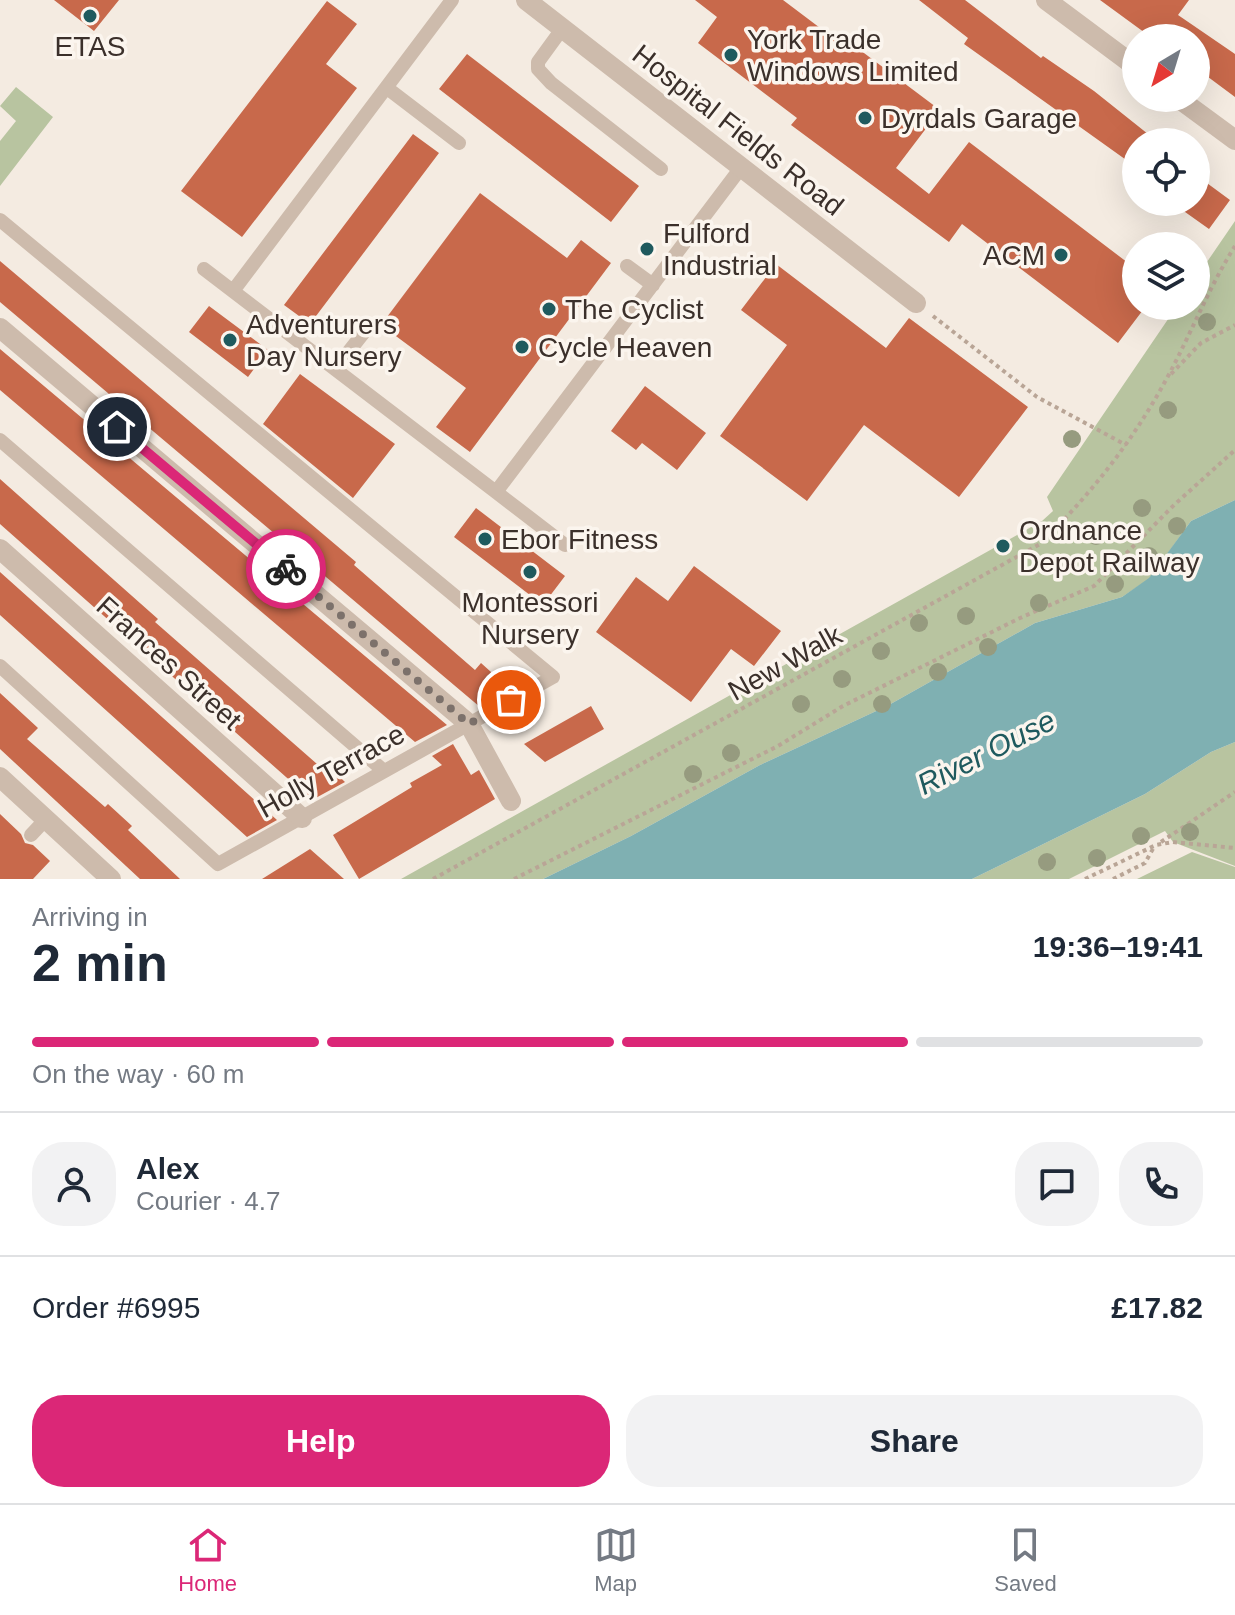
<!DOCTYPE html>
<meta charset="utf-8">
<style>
:root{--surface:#fff;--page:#f2f2f3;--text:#1f2937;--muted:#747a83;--line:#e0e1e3;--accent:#db2777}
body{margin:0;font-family:Arial,sans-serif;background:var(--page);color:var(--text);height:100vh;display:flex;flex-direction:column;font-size:30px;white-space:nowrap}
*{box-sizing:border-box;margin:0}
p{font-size:26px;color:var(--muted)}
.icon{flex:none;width:44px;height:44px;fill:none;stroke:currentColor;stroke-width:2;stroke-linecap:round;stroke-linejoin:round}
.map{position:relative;height:879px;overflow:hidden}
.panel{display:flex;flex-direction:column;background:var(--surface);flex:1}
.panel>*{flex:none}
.needle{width:52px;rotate:218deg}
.fabs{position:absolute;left:1122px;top:24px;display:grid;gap:16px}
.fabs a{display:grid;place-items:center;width:88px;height:88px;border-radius:50%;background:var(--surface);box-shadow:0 8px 32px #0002;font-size:40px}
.pin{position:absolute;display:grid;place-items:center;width:68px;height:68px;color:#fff;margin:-34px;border:4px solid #fff;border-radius:50%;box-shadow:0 2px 8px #0007}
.courier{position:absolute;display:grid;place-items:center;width:80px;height:80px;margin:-40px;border:6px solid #db2777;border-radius:50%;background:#fff;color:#222;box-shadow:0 2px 10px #0007}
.summary em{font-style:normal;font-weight:800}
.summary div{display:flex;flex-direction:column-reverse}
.summary{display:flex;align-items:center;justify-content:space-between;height:136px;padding:0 32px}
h1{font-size:52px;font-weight:800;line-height:60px}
.bar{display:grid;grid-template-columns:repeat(4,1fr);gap:12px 8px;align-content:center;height:96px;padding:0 32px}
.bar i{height:10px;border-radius:6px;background:var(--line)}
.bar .selected{background:var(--accent)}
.bar p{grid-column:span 4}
.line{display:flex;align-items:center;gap:20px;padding:0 32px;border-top:2px solid var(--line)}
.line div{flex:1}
.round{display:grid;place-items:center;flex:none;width:84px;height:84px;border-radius:32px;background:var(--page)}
.action{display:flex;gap:16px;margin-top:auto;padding:16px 32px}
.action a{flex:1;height:92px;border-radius:32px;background:var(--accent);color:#fff;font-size:32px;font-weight:800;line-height:92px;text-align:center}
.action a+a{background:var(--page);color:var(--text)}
.dock{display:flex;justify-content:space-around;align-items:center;height:112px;border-top:2px solid var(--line);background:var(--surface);font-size:22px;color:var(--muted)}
.dock a{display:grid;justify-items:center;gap:4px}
.dock .selected{color:var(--accent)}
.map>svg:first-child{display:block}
.green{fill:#b8c4a0}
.water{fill:#7fb0b2}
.building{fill:#c8694b}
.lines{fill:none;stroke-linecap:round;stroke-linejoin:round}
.path{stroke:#b9a596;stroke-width:4;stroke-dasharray:4 4;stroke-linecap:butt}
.service{stroke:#cdbbac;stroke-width:14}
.minor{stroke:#cdbbac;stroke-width:20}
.tree{fill:#969b7f}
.done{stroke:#7c716b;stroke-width:8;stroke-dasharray:0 14.4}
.route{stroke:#db2777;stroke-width:10}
.poi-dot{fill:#1f5a5e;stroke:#fbf5ee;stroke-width:3}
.labels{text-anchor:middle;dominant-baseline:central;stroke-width:7;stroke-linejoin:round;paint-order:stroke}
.poi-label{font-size:28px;fill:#3b302b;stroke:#fbf5ee;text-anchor:start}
.street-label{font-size:28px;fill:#3b302b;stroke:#fbf5ee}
.water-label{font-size:30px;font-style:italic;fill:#1f5a5e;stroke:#fbf5ee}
</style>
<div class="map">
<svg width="1235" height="879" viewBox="0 0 1235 879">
<rect width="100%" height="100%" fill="#f4ebe1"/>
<!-- green -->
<path class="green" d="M16,87L53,117L0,186V141L16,121L0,106Z
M1235,221V500L1191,521L1149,579L1122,597L1035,623L887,706L760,765L631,836L543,879H401L1042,521L1053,511L1047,497L1177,306H1196V278Z
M1235,742V866L1173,842L1165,831L1069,879H972L1145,794L1211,752Z
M1192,852L1235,867V879H1137Z"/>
<!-- water -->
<path class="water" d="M1235,500V742L1211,752L1145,794L972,879H543L631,836L760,765L887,706L1035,623L1122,597L1149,578L1191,521Z"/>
<!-- building -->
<path class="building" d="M54,0H119L94,31Z
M695,0H783L848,49L852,44L940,110L896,168L929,194L969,142L1136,269V306H1146L1118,343L962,224L949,242L791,125L797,118L698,43L717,17Z
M919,0H965L1041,58L1043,56L1094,91L1158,142H1136V167L964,44L968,38Z
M1100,0H1189L1178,15L1235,54V97L1196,68V38H1152Z
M327,1L357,24L326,64L357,88L242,237L181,191Z
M467,54L639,186L611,222L439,89Z
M413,134L439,153L310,324L284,305Z
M1196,175L1230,200L1209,229L1171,202H1196Z
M480,193L567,258L581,240L611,263L470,452L436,427L466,388L381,325Z
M0,261L356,562L354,565L475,670L481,663L510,689L480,707L0,302Z
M776,264L886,348L909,318L1028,407L959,497L864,425L807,501L720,436L787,345L741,310Z
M209,306L268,350L248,377L189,332Z
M0,349L447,725L415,742L0,390Z
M300,374L395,444L353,498L263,424Z
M645,386L706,433L677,470L642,443L636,450L611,431Z
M0,479L158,619L155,622L325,771L329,767L345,782L312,800L0,524Z
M476,508L565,576L543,605L454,537Z
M694,566L781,631L754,666L731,649L691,702L596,632L636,577L668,601Z
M0,572L277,820L247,837L0,615Z
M0,693L38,728L27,739L105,807L108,804L132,826L128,830L180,879H140L0,749Z
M591,706L604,729L545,762L524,744Z
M453,744L471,775L479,770L495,799L359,879L333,835L412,787L410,783L442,765L432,756Z
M0,814L21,834L25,843L33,845L50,861L33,879H0Z
M310,849L344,879H262Z"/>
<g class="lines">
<!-- path -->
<path class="path" d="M933,316L1037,397L1126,445
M1171,374L1201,343L1235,325
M1161,842L1235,792
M433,879L1040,544C1091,494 1133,441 1167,378C1191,334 1208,289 1235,246
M514,879L778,746L843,706L1020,618L1094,586L1174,505L1235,450
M1085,879L1156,845L1173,842L1235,848
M1113,879L1145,863L1154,847"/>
<!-- service -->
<path class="service" d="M562,29L538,62V69L551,83L661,169
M387,88L459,143
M0,220L553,677L218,864L0,666
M627,266L653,285
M204,269L496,492L740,169
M233,291L452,0
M335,369L365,331
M0,440L384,771
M496,492L565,545
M31,835L46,819"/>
<!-- minor -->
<path class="minor" d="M526,0L916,303
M1046,0L1136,67
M1178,98L1235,140
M0,328L469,724L511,801
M0,549L302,818
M0,777L111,879"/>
</g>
<!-- trees -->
<g class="tree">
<circle cx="1207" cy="322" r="9"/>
<circle cx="1168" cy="410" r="9"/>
<circle cx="1072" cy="439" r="9"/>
<circle cx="1142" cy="508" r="9"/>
<circle cx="1177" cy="526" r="9"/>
<circle cx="1096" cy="536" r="9"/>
<circle cx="1149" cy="556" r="9"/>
<circle cx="1058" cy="567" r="9"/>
<circle cx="1115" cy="584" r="9"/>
<circle cx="1039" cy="603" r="9"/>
<circle cx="966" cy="616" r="9"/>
<circle cx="919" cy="623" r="9"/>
<circle cx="988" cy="647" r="9"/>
<circle cx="881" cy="651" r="9"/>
<circle cx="938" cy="672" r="9"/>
<circle cx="842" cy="679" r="9"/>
<circle cx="801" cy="704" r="9"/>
<circle cx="882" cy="704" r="9"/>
<circle cx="731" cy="753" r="9"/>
<circle cx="693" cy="774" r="9"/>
<circle cx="1190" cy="832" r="9"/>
<circle cx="1141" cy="836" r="9"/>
<circle cx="1097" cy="858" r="9"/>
<circle cx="1047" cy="862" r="9"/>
</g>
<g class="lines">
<!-- done -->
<path class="done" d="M286,569L469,724L511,700"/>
<!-- route -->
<path class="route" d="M117,427L286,569"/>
</g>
<!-- markers -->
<g class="poi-dot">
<circle cx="90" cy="16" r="8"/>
<circle cx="731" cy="55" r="8"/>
<circle cx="865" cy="118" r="8"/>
<circle cx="647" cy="249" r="8"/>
<circle cx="1061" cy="255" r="8"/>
<circle cx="549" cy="309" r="8"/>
<circle cx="230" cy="340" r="8"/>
<circle cx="522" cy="347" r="8"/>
<circle cx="485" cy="539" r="8"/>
<circle cx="1003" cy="546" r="8"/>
<circle cx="530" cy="572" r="8"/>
</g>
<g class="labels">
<!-- poi labels -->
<g class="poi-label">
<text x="747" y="39">York Trade<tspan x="747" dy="32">Windows Limited</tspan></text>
<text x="90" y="46" text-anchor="middle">ETAS</text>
<text x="881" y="118">Dyrdals Garage</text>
<text x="663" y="233">Fulford<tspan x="663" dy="32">Industrial</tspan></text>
<text x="1045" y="255" text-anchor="end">ACM</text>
<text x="565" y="309">The Cyclist</text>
<text x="246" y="324">Adventurers<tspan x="246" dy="32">Day Nursery</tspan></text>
<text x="538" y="347">Cycle Heaven</text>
<text x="1019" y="530">Ordnance<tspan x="1019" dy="32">Depot Railway</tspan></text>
<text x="501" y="539">Ebor Fitness</text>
<text x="530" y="602" text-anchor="middle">Montessori<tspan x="530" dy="32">Nursery</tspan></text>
</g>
<!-- street labels -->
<g class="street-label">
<text transform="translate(738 130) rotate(38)">Hospital Fields Road</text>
<text transform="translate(169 663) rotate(42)">Frances Street</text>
<text transform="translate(785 663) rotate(-29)">New Walk</text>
<text transform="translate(331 771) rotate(-29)">Holly Terrace</text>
</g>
<!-- water labels -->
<g class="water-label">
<text transform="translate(986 752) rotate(-27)">River Ouse</text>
</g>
</g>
</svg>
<div class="fabs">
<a><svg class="needle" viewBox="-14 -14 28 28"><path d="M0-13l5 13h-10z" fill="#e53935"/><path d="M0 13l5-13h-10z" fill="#747a83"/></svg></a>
<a><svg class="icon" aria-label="locate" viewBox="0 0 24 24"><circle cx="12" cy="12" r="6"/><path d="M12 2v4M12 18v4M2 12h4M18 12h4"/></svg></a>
<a><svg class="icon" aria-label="layers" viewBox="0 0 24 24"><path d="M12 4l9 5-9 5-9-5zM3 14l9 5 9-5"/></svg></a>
</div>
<div class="pin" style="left:511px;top:700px;background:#ea580c"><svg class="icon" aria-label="bag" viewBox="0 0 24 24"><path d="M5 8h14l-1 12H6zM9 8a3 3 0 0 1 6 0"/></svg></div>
<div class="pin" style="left:117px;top:427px;background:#1f2937"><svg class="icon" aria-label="home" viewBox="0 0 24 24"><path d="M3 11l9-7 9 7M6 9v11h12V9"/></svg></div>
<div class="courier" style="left:286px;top:569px"><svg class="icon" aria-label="bike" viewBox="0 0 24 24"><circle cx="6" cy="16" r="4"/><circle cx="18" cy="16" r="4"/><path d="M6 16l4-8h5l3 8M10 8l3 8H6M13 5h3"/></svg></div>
</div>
<section class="panel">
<div class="summary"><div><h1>2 min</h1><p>Arriving in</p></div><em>19:36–19:41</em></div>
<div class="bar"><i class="selected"></i><i class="selected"></i><i class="selected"></i><i></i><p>On the way · 60 m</p></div>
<div class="line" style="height:144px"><a class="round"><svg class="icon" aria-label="person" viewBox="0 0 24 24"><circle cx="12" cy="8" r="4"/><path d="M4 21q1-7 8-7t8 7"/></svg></a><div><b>Alex</b><p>Courier · 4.7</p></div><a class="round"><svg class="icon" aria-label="chat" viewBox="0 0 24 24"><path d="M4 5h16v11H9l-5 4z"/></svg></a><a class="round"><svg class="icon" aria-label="phone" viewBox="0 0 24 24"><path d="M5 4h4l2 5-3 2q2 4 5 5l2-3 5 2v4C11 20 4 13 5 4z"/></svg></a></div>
<div class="line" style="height:104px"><div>Order #6995</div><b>£17.82</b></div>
<div class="action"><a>Help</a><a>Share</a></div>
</section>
<nav class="dock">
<a class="selected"><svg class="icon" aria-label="home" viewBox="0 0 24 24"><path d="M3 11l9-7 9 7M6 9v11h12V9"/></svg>Home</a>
<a><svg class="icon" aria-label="map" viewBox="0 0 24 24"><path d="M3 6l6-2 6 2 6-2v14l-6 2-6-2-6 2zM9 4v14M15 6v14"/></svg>Map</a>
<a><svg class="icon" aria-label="saved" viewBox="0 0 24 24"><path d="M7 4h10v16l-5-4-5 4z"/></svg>Saved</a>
</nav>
